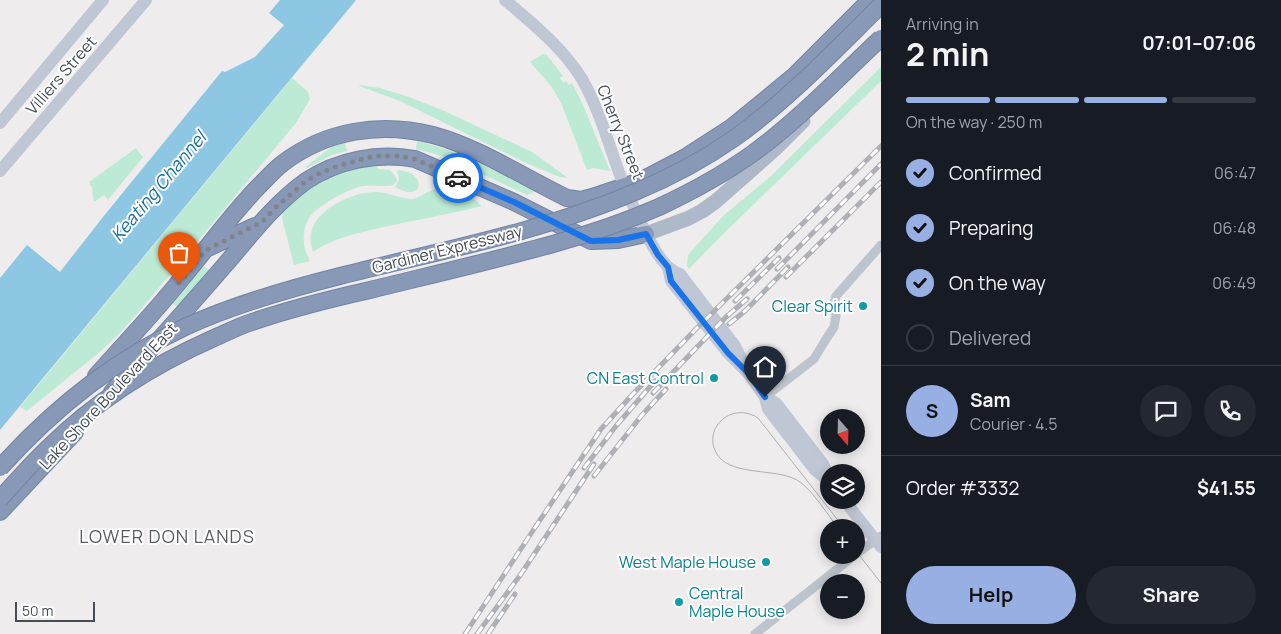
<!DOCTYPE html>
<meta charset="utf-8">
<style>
:root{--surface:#171b24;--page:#242831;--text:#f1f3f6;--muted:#9ea1a6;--line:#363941;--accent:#97afe3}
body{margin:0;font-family:Manrope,sans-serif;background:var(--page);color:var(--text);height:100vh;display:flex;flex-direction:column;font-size:19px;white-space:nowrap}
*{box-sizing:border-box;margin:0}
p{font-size:16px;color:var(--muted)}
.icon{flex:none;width:28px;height:28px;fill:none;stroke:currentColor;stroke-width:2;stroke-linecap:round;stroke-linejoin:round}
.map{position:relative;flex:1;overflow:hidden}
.sheet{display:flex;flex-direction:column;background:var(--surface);width:400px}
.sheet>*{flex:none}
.needle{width:32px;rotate:160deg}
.buttons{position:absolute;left:820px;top:409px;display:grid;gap:10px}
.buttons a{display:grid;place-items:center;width:45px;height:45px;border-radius:50%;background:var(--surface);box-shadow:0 2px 12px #0003;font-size:25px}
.scale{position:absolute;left:15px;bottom:12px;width:80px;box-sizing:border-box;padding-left:5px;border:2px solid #464d57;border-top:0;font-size:14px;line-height:18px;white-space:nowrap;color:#464d57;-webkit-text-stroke:4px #fff;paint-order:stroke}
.pin{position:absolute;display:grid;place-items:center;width:42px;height:42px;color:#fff;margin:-51px -21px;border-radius:50% 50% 50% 0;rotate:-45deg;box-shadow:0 0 5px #0007}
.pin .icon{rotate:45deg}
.courier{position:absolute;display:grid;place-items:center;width:50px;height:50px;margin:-25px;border:4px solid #1a73e8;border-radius:50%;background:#fff;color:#222;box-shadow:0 1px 6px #0007}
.summary em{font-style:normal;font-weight:700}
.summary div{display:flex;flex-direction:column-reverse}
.summary{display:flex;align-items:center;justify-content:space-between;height:85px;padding:0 25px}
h1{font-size:32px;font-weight:700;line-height:38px}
.bar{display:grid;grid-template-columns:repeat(4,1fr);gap:8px 5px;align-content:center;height:60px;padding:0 25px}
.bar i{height:6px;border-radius:4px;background:var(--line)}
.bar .active{background:var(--accent)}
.bar p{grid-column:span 4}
.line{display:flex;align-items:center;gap:12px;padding:0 25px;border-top:1px solid var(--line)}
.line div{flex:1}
.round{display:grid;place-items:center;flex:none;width:52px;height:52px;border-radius:26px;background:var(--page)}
ol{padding:0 25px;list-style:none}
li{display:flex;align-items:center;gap:15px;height:55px}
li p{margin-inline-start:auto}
li .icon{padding:5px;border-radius:50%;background:var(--accent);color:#111;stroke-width:4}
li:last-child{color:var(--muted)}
li i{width:28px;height:28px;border:2px solid var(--line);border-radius:50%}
.action{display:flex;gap:10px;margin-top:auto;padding:10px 25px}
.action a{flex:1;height:58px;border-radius:30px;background:var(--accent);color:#111;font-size:20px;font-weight:700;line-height:58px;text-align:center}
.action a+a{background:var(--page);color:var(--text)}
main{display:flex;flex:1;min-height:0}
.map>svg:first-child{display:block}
.green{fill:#bdead4}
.water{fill:#8dc7e3}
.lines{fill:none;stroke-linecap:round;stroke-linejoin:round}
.highway-casing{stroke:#7384a3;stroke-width:18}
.street{stroke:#bec4cd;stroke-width:9}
.secondary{stroke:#c0c7d4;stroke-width:12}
.primary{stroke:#adb8c9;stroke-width:15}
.highway{stroke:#8799b7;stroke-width:16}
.tram{stroke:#afb0b6;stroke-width:1}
.rail-casing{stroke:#afb0b6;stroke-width:5}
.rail{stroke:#fff;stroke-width:3;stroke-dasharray:9;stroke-linecap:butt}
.highway-bridge-casing{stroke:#7384a3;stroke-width:18;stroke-linecap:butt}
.highway-bridge{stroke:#8799b7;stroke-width:16}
.done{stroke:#81858b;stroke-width:5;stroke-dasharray:0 9}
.route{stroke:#1a73e8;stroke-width:6}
.culture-dot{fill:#0f9aa8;stroke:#fff;stroke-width:2}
.labels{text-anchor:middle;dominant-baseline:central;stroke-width:4;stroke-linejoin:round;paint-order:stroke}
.street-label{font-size:16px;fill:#464d57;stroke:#fff}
.culture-label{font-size:16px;fill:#0d838f;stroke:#fff;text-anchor:end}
.water-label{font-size:18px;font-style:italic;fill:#186e98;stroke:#fff}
.neighbourhood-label{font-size:18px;letter-spacing:1px;fill:#595b60;stroke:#fff}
</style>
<main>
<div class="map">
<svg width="881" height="634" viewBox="0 0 881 634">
<rect width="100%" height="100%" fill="#eeecec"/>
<!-- green -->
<path class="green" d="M543,54H546L563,76L560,78L563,83L566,81L569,85L572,83L584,107L610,171L593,168L587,170L561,103L551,86L530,62Z
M881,67V81L718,239L689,269L687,266L688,255L723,216L771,176Z
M292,78L308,92L310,99L296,123L142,308L122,331L102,350L27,411L20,407Z
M360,85L380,88L409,97L442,110L532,152L568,178L560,177L526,163L400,101L359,86Z
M417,141C460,151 498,172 536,191L527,195L446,157L416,149Z
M345,143L347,151L332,155L307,168L305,167L333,146Z
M136,148L143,157L108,200L104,195L94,202L92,187L89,182Z
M376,165L378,169L390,170C394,174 401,181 393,185C388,187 370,185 362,186C347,190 315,206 308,220C301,233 303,249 310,261L294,265L282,218L283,213C308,185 339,169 376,165Z
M398,170C402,171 406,171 410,173C427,182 418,201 395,187C398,181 401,179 397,172Z
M449,185L474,199L482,206C446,215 410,221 375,229C354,234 331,239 313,252C311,245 309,237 312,230C318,208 354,192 375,192C387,192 405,200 413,199C419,198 424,193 430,191C436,188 443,187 449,185Z
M203,266L211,272L180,308L173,304Z"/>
<!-- water -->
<path class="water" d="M280,0H356L0,430V278L27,245L60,272L103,217L222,71L225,72L255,57L284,25L269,13Z"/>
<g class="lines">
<defs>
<path id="highway" d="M210,247L255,226
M96,376C125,343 156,311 183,277C208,247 231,215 258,187C266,179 274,170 283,163C327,130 380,122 433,135C478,147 525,178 567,198L581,200L592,197L640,181L684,158L732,127L793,77L870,0
M112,392C150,350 187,309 224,266C249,237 274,204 306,181C338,160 378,152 415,159L514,202L591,241L618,240L646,234
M0,512L75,432"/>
</defs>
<!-- highway casing -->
<use href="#highway" class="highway-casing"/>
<!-- street -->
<path class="street" d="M765,397L814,359L823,344L834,327L836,316L834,303L836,296L881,245
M856,554L881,536
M755,634L855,555"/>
<!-- secondary -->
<path class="secondary" d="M505,0C533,24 562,47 582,79C599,109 608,142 620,175C625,189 632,203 638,216C646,233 654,252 667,266C670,269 675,272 680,274L735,346L749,374
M0,123L103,0
M0,171L146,0
M668,267L671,281L728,353L749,374L765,397L768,409L815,470L829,481
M765,397L776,403L823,464L829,476
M844,500L881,547"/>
<!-- primary -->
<path class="primary" d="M646,234L689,218L702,211L715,202L775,149L803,121"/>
<!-- highway -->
<use href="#highway" class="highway"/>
<!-- tram -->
<path class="tram" d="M838,528C828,515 809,485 795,479C775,469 734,475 719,457C699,431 731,400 758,418L844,528
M856,551L881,583"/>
<defs>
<path id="rail" d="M777,269L881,164
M786,277L881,182
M735,301L779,258
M729,324L745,311L788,267
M653,393L726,317L747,299
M584,468L616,426L655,381
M594,476L642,415L666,389
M465,634L530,535L601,429L632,395L695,330L881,146
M477,634L521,574L594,464
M488,634L515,594"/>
</defs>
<!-- rail casing -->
<use href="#rail" class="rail-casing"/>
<!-- rail -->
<use href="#rail" class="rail"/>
<defs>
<path id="highway-bridge" d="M0,468C52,410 114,360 185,327C235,304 288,289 340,276C439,251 541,232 635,192C669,178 703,160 733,139C787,101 834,51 881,5
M0,499C16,481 32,463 49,447C97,400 153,365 214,338C226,333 239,326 252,322C290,309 330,299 370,290C431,275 492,261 553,244C589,234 625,222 659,207C691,192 724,174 752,154C799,120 839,77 881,38"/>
</defs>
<!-- highway-bridge casing -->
<use href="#highway-bridge" class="highway-bridge-casing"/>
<!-- highway-bridge -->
<use href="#highway-bridge" class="highway-bridge"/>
</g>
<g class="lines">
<!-- done -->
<path class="done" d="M179,283L206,250L262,222L276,207L306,181L322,172L338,166L374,156H399L415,159L458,178"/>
<!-- route -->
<path class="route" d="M458,178L514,202L591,241L618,240L646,234L658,255L668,267L671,281L728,353L749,374L765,397"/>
</g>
<!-- markers -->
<g class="culture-dot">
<circle cx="863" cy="306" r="5"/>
<circle cx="714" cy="378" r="5"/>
<circle cx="766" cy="562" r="5"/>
<circle cx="679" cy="602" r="5"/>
</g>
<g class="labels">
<!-- street labels -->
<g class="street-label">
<text transform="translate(61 75) rotate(-49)">Villiers Street</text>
<text transform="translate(621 132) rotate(68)">Cherry Street</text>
<text transform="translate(447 249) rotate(-14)">Gardiner Expressway</text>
<text transform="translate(108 396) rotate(-47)">Lake Shore Boulevard East</text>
</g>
<!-- culture labels -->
<g class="culture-label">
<text x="853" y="306">Clear Spirit</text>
<text x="704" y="378">CN East Control</text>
<text x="756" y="562">West Maple House</text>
<text x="689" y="593" text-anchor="start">Central<tspan x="689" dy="18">Maple House</tspan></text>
</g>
<!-- water labels -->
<g class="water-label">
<text transform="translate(158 186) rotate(-50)">Keating Channel</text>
</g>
<!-- neighbourhood labels -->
<g class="neighbourhood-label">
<text x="167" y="536">LOWER DON LANDS</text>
</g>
</g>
</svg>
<div class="buttons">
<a><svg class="needle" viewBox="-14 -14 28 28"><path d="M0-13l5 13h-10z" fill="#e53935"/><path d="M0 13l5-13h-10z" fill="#9ea1a6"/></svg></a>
<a><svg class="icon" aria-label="layers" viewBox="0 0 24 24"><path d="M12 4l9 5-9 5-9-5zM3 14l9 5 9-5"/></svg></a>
<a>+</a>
<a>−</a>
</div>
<div class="scale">50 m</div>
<div class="pin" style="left:179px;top:283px;background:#ea580c"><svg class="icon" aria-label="bag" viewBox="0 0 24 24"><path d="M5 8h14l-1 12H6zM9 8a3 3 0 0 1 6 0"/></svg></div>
<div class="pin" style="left:765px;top:397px;background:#1f2937"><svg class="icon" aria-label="home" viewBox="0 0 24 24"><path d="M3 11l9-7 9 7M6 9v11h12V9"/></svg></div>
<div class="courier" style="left:458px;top:178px"><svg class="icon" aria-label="car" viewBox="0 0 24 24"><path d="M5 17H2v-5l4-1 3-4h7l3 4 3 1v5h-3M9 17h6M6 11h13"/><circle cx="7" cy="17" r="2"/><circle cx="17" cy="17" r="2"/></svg></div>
</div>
<section class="sheet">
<div class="summary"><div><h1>2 min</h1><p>Arriving in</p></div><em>07:01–07:06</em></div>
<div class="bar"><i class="active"></i><i class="active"></i><i class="active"></i><i></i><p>On the way · 250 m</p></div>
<ol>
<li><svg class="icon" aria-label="check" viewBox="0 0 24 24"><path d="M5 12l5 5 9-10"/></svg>Confirmed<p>06:47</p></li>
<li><svg class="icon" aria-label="check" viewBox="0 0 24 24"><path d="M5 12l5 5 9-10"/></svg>Preparing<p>06:48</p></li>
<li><svg class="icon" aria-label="check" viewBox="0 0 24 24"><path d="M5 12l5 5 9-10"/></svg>On the way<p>06:49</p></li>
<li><i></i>Delivered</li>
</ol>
<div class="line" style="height:90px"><b class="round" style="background:var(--accent);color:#111">S</b><div><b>Sam</b><p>Courier · 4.5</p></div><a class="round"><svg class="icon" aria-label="chat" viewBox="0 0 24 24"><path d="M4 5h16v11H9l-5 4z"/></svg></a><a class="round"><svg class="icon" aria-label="phone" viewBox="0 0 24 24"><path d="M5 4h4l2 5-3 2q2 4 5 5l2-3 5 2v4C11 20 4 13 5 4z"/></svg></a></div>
<div class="line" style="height:65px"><div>Order #3332</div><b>$41.55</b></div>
<div class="action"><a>Help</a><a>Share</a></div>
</section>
</main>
